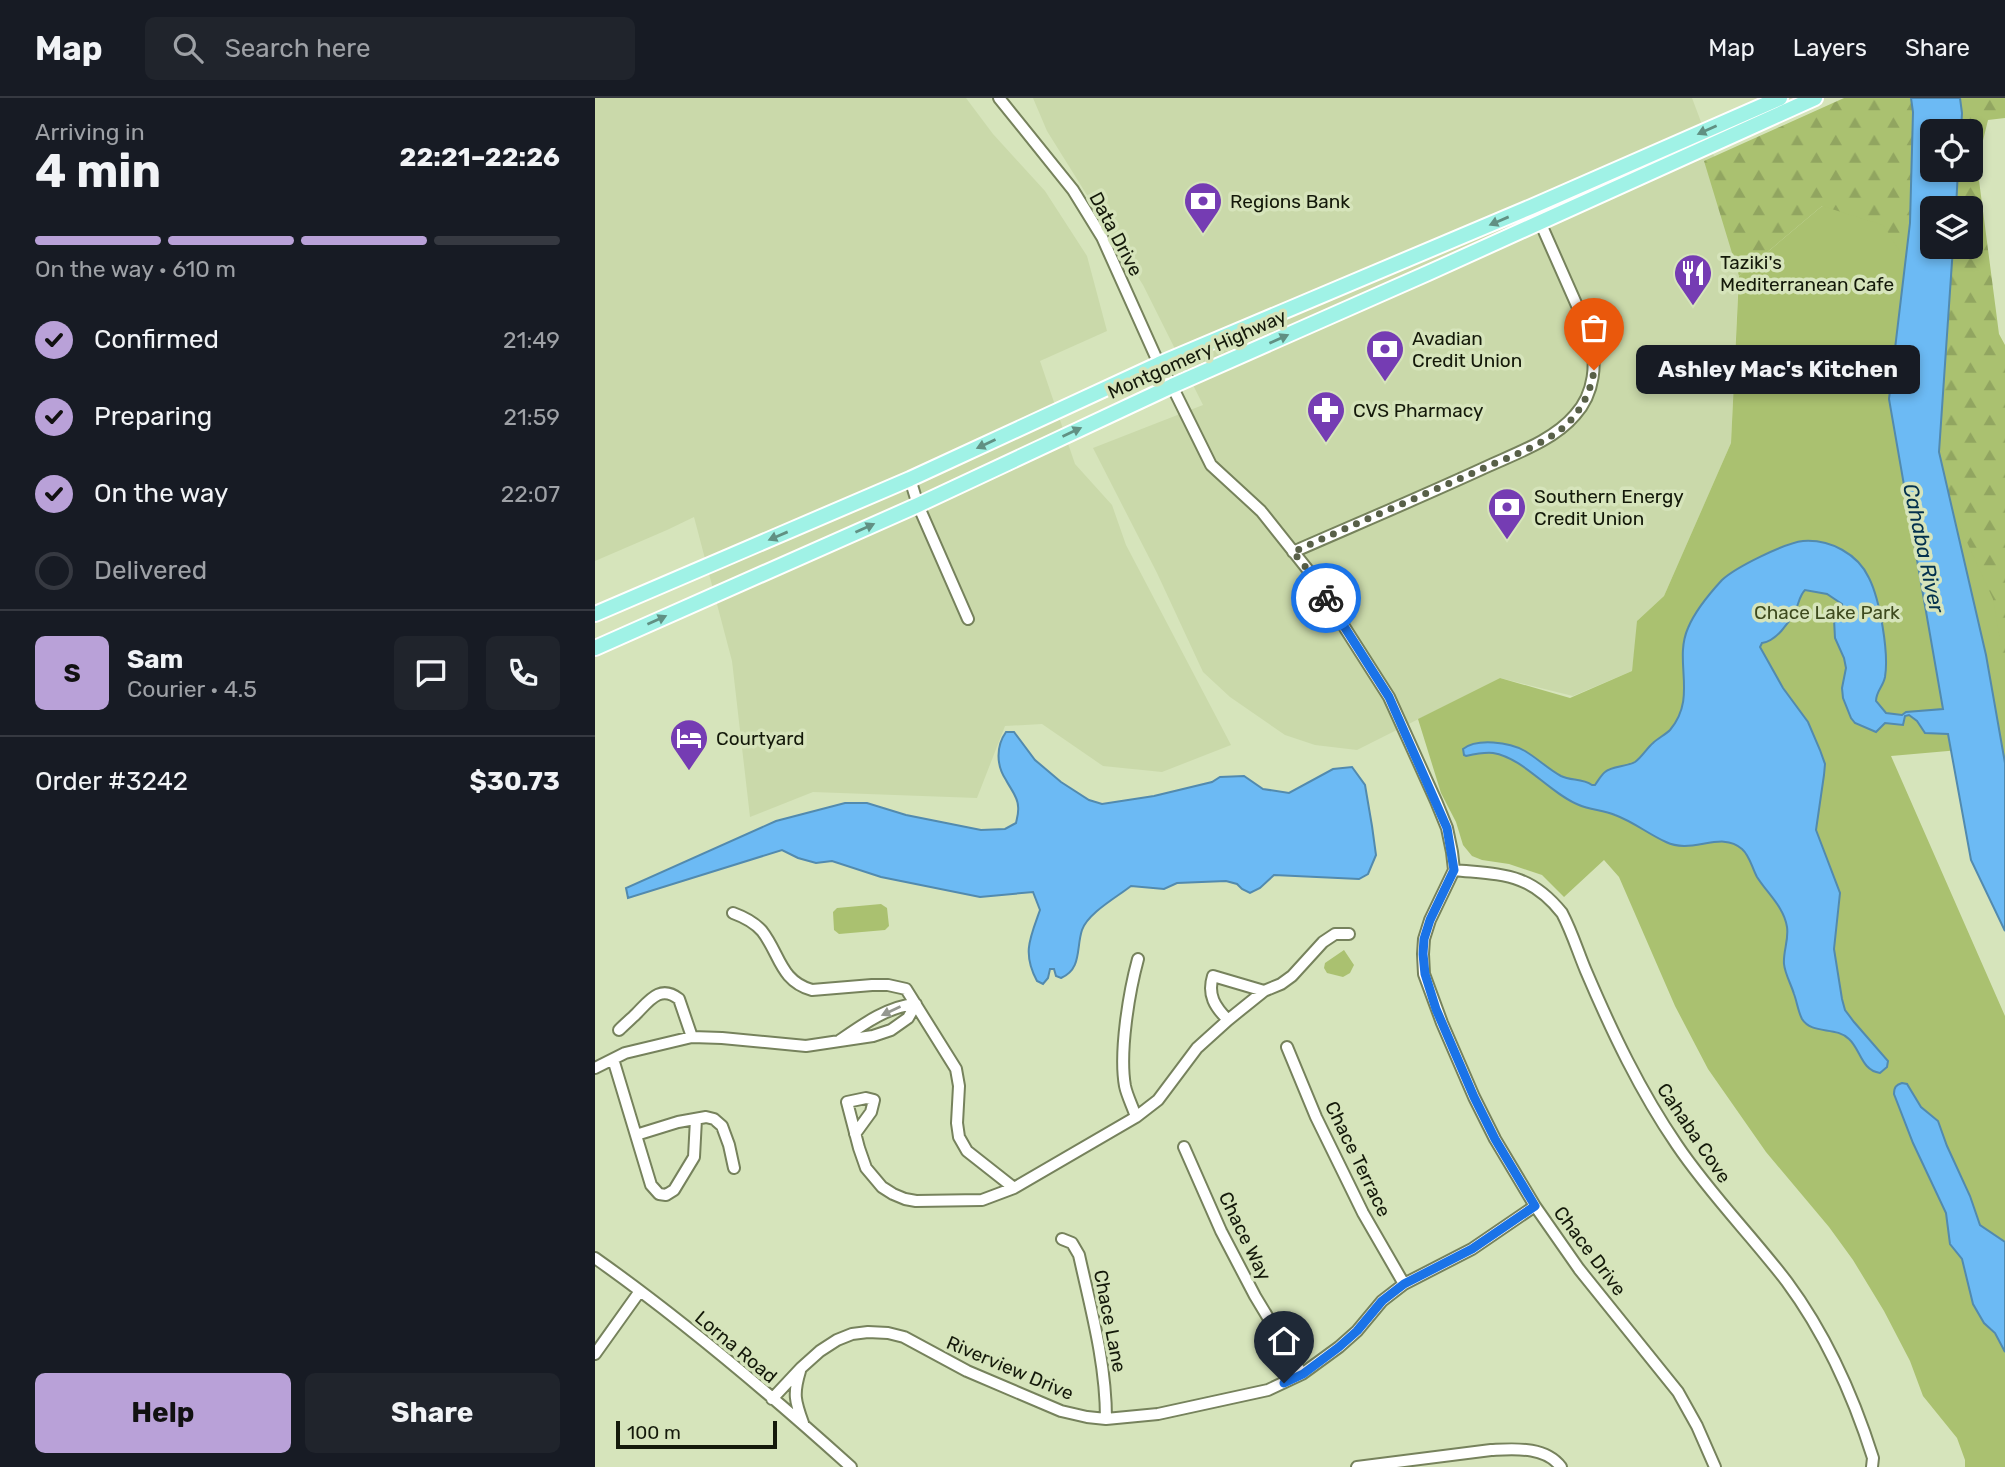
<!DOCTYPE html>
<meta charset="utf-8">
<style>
:root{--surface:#171b24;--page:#20242c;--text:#f1f3f6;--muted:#9ea1a6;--line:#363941;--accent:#b9a1d8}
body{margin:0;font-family:Rubik,sans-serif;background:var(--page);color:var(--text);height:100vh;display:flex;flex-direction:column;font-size:26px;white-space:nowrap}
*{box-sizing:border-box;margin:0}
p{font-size:23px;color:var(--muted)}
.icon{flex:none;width:38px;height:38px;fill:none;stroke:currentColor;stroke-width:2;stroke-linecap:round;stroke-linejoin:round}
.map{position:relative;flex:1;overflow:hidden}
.side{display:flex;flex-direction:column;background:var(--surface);width:595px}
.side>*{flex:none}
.tools{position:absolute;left:1325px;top:21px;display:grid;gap:14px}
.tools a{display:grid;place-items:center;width:63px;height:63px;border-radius:10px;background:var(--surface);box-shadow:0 4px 10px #0003;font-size:35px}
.scale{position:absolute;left:21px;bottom:18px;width:161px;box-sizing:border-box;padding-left:7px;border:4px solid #14190a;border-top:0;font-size:19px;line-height:24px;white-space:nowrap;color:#14190a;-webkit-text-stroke:5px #d6e4bb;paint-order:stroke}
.pin{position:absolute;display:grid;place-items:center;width:60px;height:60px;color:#fff;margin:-72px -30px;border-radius:50% 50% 50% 0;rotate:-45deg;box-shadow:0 0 7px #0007}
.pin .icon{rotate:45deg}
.courier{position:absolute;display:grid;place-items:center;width:70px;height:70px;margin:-35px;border:5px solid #1a73e8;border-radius:50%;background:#fff;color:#222;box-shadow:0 2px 9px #0007}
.bubble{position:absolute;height:49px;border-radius:10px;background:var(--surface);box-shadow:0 4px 10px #0003;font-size:23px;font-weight:700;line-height:49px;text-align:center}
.headline em{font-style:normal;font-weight:700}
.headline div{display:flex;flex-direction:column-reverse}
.headline{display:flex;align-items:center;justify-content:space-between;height:119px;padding:0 35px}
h1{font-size:46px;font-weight:700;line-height:52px}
.bar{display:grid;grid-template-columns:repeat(4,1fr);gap:10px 7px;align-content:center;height:84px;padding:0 35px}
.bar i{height:9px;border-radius:5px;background:var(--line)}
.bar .current{background:var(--accent)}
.bar p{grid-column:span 4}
.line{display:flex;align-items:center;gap:18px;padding:0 35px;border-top:2px solid var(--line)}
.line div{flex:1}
.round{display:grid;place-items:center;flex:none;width:74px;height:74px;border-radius:10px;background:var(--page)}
ol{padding:0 35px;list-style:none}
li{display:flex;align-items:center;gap:21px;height:77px}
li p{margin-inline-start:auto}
li .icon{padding:7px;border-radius:50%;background:var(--accent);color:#111;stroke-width:4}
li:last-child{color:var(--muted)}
li i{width:38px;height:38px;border:4px solid var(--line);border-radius:50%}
.cta{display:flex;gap:14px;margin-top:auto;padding:14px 35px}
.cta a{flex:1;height:80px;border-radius:10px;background:var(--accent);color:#111;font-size:28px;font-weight:700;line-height:80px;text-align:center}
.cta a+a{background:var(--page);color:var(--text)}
header{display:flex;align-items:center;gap:42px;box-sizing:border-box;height:98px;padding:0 35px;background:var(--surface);border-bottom:2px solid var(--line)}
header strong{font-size:33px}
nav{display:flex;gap:38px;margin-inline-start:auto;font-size:24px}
.search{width:490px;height:63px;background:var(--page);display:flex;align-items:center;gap:18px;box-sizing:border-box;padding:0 24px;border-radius:10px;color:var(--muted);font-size:26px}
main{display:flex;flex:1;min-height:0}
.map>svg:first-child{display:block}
.built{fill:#cad9aa}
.forest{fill:url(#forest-firs)}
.park{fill:#aac170}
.water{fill:#6cbaf4;stroke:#528aae;stroke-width:2}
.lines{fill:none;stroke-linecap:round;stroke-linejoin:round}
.minor-casing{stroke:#76825c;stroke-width:14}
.major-casing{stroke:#fff;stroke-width:18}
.minor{stroke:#fff;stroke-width:10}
.major{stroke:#a0f2e6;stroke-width:14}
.oneway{fill:#619083}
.oneway2{fill:#959891}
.done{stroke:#586048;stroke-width:7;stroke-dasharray:0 12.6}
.route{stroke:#1a73e8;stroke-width:9}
.labels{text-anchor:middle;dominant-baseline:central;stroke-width:7;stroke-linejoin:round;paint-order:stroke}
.poi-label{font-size:19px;fill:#14190a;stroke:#d6e4bb;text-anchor:start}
.street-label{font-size:19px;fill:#14190a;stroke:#d6e4bb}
.park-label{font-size:19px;fill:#3e4a1e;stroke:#d6e4bb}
.water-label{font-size:21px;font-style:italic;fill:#03314d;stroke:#d6e4bb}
</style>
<header>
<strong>Map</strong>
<div class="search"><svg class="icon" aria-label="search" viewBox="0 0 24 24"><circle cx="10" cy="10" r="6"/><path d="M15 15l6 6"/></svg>Search here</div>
<nav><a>Map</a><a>Layers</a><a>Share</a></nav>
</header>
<main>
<section class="side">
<div class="headline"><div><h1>4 min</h1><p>Arriving in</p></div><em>22:21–22:26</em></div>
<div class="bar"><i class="current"></i><i class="current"></i><i class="current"></i><i></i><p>On the way · 610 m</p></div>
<ol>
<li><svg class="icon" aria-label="check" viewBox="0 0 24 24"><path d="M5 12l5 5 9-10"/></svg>Confirmed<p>21:49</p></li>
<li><svg class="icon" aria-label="check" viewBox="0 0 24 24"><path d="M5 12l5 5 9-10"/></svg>Preparing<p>21:59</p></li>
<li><svg class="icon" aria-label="check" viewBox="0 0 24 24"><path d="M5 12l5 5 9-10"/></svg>On the way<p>22:07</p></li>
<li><i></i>Delivered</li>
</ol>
<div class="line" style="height:126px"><b class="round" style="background:var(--accent);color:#111">S</b><div><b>Sam</b><p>Courier · 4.5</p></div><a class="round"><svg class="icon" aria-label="chat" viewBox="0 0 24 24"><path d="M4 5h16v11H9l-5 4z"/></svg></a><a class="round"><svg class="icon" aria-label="phone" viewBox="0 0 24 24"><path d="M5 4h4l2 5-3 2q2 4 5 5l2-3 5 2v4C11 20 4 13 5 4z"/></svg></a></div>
<div class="line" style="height:91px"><div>Order #3242</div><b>$30.73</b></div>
<div class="cta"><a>Help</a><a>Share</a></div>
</section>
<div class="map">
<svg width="1410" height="1369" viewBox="0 0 1410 1369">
<defs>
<pattern id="forest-firs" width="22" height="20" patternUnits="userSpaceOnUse" patternTransform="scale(1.75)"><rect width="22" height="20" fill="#aac170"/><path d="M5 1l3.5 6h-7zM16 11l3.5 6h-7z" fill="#91a560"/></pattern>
</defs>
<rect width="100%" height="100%" fill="#d6e4bb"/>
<!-- built -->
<path class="built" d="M0,0H371L398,36L450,93L492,158L512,233L445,263L480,366L517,407L531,447L636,647L567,674L508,668L447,626L410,628L382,700L218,694L155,719L137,563L99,419L72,432L0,463Z
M438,0H1097L1146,130L1136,345L1069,498L1043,522L1037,573L978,598L905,580L762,652L720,647L690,637L635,599L608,574L562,475L498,350L608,307L548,187L452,33Z"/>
<!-- forest -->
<path class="forest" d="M1249,0H1316L1318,14L1315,124L1309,175L1227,108L1144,178L1109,63Z
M1365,0H1410V20L1393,22L1382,67L1404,236L1410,247V665L1391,557L1344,354L1358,149H1376V110H1361L1363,72H1376V33H1366L1367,15Z"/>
<!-- park -->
<path class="park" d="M1227,108L1288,127L1336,203L1329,350L1398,501L1410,571V648L1296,658L1410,918V1369H1370V1362L1362,1340L1328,1298L1315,1263L1289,1213L1258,1162L1234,1129L1171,1054L1113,971L1080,908L1024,779L1009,762L969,799L947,777L914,766L887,762L877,758L868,747L861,724L846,695L823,621L905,580L975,600L1037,573L1042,523L1069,498L1136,345L1144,178Z
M286,806L292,810L294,828L290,832L244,836L239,832L238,814L242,810Z
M749,852L759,867L755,875L748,879L732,875L729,870L730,865Z"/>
<!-- water -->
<path class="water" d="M1316,0H1365L1367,15L1366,33H1337V72H1363L1361,110H1337V149H1358L1344,354L1391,557L1410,665V833L1376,762L1353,636L1330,635L1322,623L1314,617L1310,618L1308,627L1290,625L1281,634L1260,625L1256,620L1248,600L1247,590L1251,570L1249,560L1240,540L1239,521L1248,515L1247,506L1232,496L1210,492C1204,498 1204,506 1200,513C1194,525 1181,543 1167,545L1165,549L1188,590L1213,624L1225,652L1230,666L1229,677L1221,732L1245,795L1239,851L1247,901L1250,912L1259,924L1293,963L1292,969L1285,975C1266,972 1266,952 1254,941C1241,928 1217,937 1207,921C1203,913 1202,904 1199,896C1196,886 1190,876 1189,866C1188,853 1194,842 1192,829C1189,809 1172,795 1162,779C1157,770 1155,758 1147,751C1126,732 1097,757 1071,744C1053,736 1039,724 1020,717C1008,712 995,712 984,707C954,695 929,660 898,655C889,654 880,656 871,658L869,657L868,651C882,640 914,644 930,653C942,660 953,671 966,678C976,683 987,680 997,687H1000C1003,683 1006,677 1010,674C1017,668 1031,669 1040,664C1047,659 1052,650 1058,645C1063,640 1070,637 1075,632C1103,599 1078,564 1093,530C1100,513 1115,495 1127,482C1141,469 1190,445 1208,443C1235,441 1263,456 1274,480C1285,502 1294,555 1290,579C1288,589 1281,593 1281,603L1291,615L1307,617L1311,614L1348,611L1294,301L1315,125L1318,14Z
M411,634H419L440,662L466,684L494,702L507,706L559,698L617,684L625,679L649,678L668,691L694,695L738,671L757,669L770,687L777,728L781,757L773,776L764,781L679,777L665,790L655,795L647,791L642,786L631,783L582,785L569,791L536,788C522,799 493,815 487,832C481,850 487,871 466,880L461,878L459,871H455L453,880L448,886L442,883C427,855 435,840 445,812L438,794L385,799L286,779L237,763L221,765L203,760L187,752L33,800L31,790L181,723L250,705H272L311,717L386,732L410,731L421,725C422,720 424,714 423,708C423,699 415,690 411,682C401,667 401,648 411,634Z
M1307,985L1312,986L1326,1009L1343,1023L1352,1048L1375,1098L1385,1127L1410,1144V1254L1400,1235L1389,1225L1378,1206L1367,1161L1355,1146L1351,1115L1318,1045L1299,996C1299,989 1301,987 1307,985Z"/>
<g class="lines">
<defs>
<path id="minor" d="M404,0L478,92L507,139L564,266L577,288L616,367L666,413L713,472L794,599L841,703L852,730L857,754L859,772L835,822L829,841L828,856L829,876L847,925L879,999L900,1041L940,1108L984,1171L1083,1294L1102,1328L1120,1369
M315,381L323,407L373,521
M698,454C762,426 826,399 889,370C919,356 958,343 980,317C1000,295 1002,265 995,237L945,124
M859,772C907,777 934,774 967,815C977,834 983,854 991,873C1017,934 1045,993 1082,1047C1115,1096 1157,1138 1192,1184C1232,1238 1258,1297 1278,1360L1277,1369
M138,815C149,819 159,824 167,833C185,856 185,883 217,892L277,887H293L311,891L361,971L364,988L362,1025L364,1039L372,1053L419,1090
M633,922C620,909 612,897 618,878L669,893
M24,932C30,926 36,921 41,916C54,903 65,886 84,901L97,939
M692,949L721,1019L768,1115L809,1186
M18,961L56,1087L64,1096L71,1097L79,1092L99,1059L101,1021
M0,970L30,955L97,939L127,940L211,948L278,938L296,932L313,920L321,906C293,908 267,927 244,943
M541,1019C538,1009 532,998 530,988C524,954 534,894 543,861
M260,1036L276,1014L279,1002L271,1000L252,1004L264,1050L271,1070L287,1089L298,1096L310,1101L321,1103L387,1102L419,1090L541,1019L563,1002L602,950L633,922L669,893L686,886L697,878L728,844L740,836H754
M41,1037L83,1024L111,1019L119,1021L127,1028L134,1047L139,1070
M589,1049L626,1133L660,1198L707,1276
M467,1141L477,1145L484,1157C496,1211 511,1265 511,1321
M0,1160C89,1223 175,1296 256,1369
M0,1256L45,1193
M205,1273C198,1296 200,1303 208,1325
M177,1301L206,1270L225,1253L242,1242L257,1236L273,1234L293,1235L309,1239L372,1273L466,1313L492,1319L511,1321L563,1316L673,1292L707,1276L744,1249L762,1233L787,1203L809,1186L877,1151L940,1108
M762,1369L896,1352C920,1351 950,1348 966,1369"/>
<path id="major" d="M0,516L315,381L564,266L936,109L1185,0
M0,550L323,407L577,288L833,175L1220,0"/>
</defs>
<!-- minor casing -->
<use href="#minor" class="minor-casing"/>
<!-- major casing -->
<use href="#major" class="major-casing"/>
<!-- minor -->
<use href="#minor" class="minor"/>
<!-- major -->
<use href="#major" class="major"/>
</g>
<!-- one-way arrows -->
<defs><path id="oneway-solid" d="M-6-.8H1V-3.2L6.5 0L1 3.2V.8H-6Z" transform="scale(1.75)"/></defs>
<g class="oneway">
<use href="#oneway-solid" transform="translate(1112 32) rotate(156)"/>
<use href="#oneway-solid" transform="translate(904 123) rotate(157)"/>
<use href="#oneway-solid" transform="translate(684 241) rotate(-24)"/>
<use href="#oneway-solid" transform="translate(477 334) rotate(-25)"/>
<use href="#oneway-solid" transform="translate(391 346) rotate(155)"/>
<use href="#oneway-solid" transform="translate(270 430) rotate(-24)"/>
<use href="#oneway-solid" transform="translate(183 438) rotate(157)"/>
<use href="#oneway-solid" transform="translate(62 522) rotate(-24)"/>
</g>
<use class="oneway2" href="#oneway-solid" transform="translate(296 913) rotate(155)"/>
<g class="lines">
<!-- done -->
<path class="done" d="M731,500L713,472L698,454C762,425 826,398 889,370C916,358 948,347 970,328C986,313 996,294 999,272"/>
<!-- route -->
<path class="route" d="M689,1285L708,1276L744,1249L762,1233L787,1203L809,1186L877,1151L940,1108L900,1041L879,999L841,911L830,876L828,856L829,841L835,822L859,772L852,730L794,599L731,500"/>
</g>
<!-- icons -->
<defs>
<symbol id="bank-pin" viewBox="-11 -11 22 30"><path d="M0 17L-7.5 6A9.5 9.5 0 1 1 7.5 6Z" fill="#753cb3" stroke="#d6e4bb"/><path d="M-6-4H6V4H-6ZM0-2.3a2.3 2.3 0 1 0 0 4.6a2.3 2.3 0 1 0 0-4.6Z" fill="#fff"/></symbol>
<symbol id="restaurant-pin" viewBox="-11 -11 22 30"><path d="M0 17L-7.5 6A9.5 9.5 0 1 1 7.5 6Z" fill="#753cb3" stroke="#d6e4bb"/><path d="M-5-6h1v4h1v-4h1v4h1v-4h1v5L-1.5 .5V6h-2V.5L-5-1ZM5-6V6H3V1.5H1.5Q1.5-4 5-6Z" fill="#fff"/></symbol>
<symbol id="pharmacy-pin" viewBox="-11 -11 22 30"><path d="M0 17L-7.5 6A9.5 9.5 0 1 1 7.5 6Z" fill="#753cb3" stroke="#d6e4bb"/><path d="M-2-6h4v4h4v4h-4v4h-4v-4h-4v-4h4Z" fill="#fff"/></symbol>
<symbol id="hotel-pin" viewBox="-11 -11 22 30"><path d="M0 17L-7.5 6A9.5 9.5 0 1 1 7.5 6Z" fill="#753cb3" stroke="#d6e4bb"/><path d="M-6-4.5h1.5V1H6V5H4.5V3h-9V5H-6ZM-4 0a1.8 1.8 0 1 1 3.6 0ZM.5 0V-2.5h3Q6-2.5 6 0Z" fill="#fff"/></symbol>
</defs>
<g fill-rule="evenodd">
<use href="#bank-pin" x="586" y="81" width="44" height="60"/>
<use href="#restaurant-pin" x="1076" y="153" width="44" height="60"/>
<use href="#bank-pin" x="768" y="229" width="44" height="60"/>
<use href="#pharmacy-pin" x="709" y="290" width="44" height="60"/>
<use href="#bank-pin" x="890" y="387" width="44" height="60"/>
<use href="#hotel-pin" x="72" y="618" width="44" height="60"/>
</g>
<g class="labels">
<!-- poi labels -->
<g class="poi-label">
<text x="635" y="103">Regions Bank</text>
<text x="1125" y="164">Taziki's<tspan x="1125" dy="22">Mediterranean Cafe</tspan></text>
<text x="817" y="240">Avadian<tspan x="817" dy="22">Credit Union</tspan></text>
<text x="758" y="312">CVS Pharmacy</text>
<text x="939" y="398">Southern Energy<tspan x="939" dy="22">Credit Union</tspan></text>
<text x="121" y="640">Courtyard</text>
</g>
<!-- street labels -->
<g class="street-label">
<text transform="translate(521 136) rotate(62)">Data Drive</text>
<text transform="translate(602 256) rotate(-24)">Montgomery Highway</text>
<text transform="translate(1099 1035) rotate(56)">Cahaba Cove</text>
<text transform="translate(763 1061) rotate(64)">Chace Terrace</text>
<text transform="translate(650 1138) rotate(64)">Chace Way</text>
<text transform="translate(995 1153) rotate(53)">Chace Drive</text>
<text transform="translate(515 1223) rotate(79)">Chace Lane</text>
<text transform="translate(141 1249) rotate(40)">Lorna Road</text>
<text transform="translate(415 1270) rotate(23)">Riverview Drive</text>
</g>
<!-- park labels -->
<g class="park-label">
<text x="1232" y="514">Chace Lake Park</text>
</g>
<!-- water labels -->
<g class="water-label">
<text transform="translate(1329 450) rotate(78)">Cahaba River</text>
</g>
</g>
</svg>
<div class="tools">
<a><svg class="icon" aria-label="locate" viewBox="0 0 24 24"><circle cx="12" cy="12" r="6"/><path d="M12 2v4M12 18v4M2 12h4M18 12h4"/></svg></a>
<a><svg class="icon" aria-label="layers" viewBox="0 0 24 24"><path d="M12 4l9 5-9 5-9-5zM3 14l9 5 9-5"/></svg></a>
</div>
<div class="scale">100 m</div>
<div class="pin" style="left:999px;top:272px;background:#ea580c"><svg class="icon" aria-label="bag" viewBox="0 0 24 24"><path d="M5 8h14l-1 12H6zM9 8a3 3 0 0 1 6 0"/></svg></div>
<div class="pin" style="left:689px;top:1285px;background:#1f2937"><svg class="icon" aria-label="home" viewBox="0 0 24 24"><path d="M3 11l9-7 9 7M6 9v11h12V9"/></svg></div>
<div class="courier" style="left:731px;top:500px"><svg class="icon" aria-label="bike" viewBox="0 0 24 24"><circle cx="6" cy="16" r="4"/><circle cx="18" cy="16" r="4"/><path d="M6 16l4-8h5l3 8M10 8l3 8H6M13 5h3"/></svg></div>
<div class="bubble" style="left:1041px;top:247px;width:284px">Ashley Mac's Kitchen</div>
</div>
</main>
